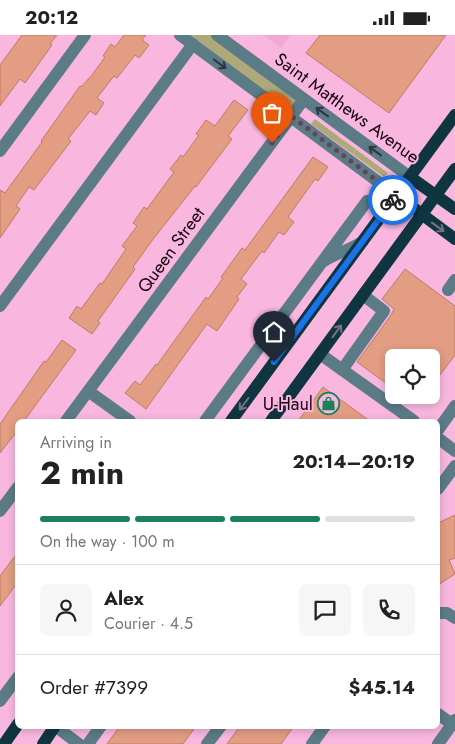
<!DOCTYPE html>
<meta charset="utf-8">
<style>
:root{--surface:#fff;--page:#f6f6f6;--text:#222;--muted:#767676;--line:#e0e0e0;--accent:#1c805a}
body{margin:0;font-family:Jost,sans-serif;background:var(--page);color:var(--text);height:100vh;display:flex;flex-direction:column;font-size:19px;white-space:nowrap}
*{box-sizing:border-box;margin:0}
p{font-size:16px;color:var(--muted)}
.icon{flex:none;width:28px;height:28px;fill:none;stroke:currentColor;stroke-width:2;stroke-linecap:round;stroke-linejoin:round}
.map{position:relative;flex:1;overflow:hidden}
.panel{position:absolute;left:15px;top:384px;width:425px;height:310px;display:flex;flex-direction:column;background:var(--surface);border-radius:8px;box-shadow:0 2px 8px #0003}
.panel>*{flex:none}
.fabs{position:absolute;left:385px;top:314px;display:grid;gap:10px}
.fabs a{display:grid;place-items:center;width:55px;height:55px;border-radius:8px;background:var(--surface);box-shadow:0 2px 8px #0003;font-size:25px}
.pin{position:absolute;display:grid;place-items:center;width:42px;height:42px;color:#fff;margin:-51px -21px;border-radius:50% 50% 50% 0;rotate:-45deg;box-shadow:0 0 5px #0007}
.pin .icon{rotate:45deg}
.courier{position:absolute;display:grid;place-items:center;width:50px;height:50px;margin:-25px;border:4px solid #1a73e8;border-radius:50%;background:#fff;color:#222;box-shadow:0 1px 6px #0007}
.head em{font-style:normal;font-weight:700}
.head div{display:flex;flex-direction:column-reverse}
.head{display:flex;align-items:center;justify-content:space-between;height:85px;padding:0 25px}
h1{font-size:32px;font-weight:700;line-height:38px}
.bar{display:grid;grid-template-columns:repeat(4,1fr);gap:8px 5px;align-content:center;height:60px;padding:0 25px}
.bar i{height:6px;border-radius:4px;background:var(--line)}
.bar .active{background:var(--accent)}
.bar p{grid-column:span 4}
.line{display:flex;align-items:center;gap:12px;padding:0 25px;border-top:1px solid var(--line)}
.line div{flex:1}
.round{display:grid;place-items:center;flex:none;width:52px;height:52px;border-radius:8px;background:var(--page)}
.status{display:flex;justify-content:space-between;align-items:center;height:35px;padding:0 25px;background:var(--surface);direction:ltr}
.status svg{height:14px;fill:currentColor}
.map>svg:first-child{display:block}
.built{fill:#f0a8d5}
.green{fill:#afa979}
.building{fill:#e29d83;stroke:#be7c62}
.lines{fill:none;stroke-linecap:round;stroke-linejoin:round}
.minor{stroke:#5b7b87;stroke-width:12}
.major{stroke:#0f3540;stroke-width:12}
.oneway{stroke:#333441}
.oneway2{stroke:#787088}
.done{stroke:#67435a;stroke-width:5;stroke-dasharray:0 9}
.route{stroke:#1a73e8;stroke-width:6}
.labels{text-anchor:middle;dominant-baseline:central;stroke-width:4;stroke-linejoin:round;paint-order:stroke}
.street-label{font-size:18px;fill:#190512;stroke:#f9b7df}
.poi-label{font-size:18px;fill:#190512;stroke:#f9b7df;text-anchor:end}
</style>
<div class="status"><b>20:12</b><svg viewBox="0 0 49 12"><path d="M0 12V9h3v3zM5 12V6h3v6zM10 12V3h3v9zM15 12V0h3v12zM26 1h20v11H26zM47 4h2v5h-2z"/></svg></div>
<div class="map">
<svg width="455" height="709" viewBox="0 0 455 709">
<rect width="100%" height="100%" fill="#f9b7df"/>
<!-- built -->
<path class="built" d="M263,0H290L281,13Z"/>
<!-- green -->
<path class="green" d="M180,0H217L304,64L291,81Z
M315,84L388,138L384,142L311,89Z"/>
<!-- building -->
<path class="building" d="M22,0H57L50,9L52,10L25,48L20,44L0,71V30Z
M124,0H146L142,5L149,10L139,23L135,20L117,43L114,41L97,63L104,68L96,80L90,76L68,104L71,106L34,155L29,152L16,171L20,174L0,203V155L5,158L42,107L41,106L80,51L81,52L92,40L105,22L103,21L111,9L115,12Z
M320,0H446L389,78L306,18Z
M234,65L248,75L228,101L232,104L196,152L195,151L154,203L133,232L135,234L98,286L100,288L92,299L69,283L77,271L81,274L100,248L102,249L126,214L122,211L137,191L133,188L144,172L147,174L174,137L170,134L181,120L183,122L199,100L196,99L206,85L215,91Z
M313,122L328,132L318,146L315,144L288,182L294,187L284,200L279,197L264,218L262,216L241,244L247,249L237,262L239,264L217,296L207,289L146,374L125,358L135,346L140,350L156,329L157,330L206,262L208,264L223,243L221,242L242,213L245,215Z
M405,234L455,271V320L431,352V322H394V354L357,327L391,280L394,274L382,264Z
M62,305L76,315L24,386H18V395L0,418V389L44,326L46,327Z
M323,352L370,386H298Z
M455,480V523L449,525L455,539L438,550V488Z
M18,517V547L0,571V541Z
M120,691H196L183,709H107Z
M240,691H294L281,709H227Z"/>
<g class="lines">
<!-- minor -->
<path class="minor" d="M180,0L396,160
M217,0L410,142
M0,116L85,0
M324,226C336,218 348,216 362,207
M448,255L455,245
M0,271L193,9
M320,319L414,386
M342,335L384,276L363,260
M88,356L130,386
M66,386L304,64
M205,386L367,166
M438,395L455,371
M438,403L455,416
M438,454L455,431
M0,476L18,452
M438,578H447L455,583
M0,666L18,642
M438,679L452,689
M55,691L79,709
M88,709L101,691
M207,709L221,691
M312,709L325,691
M438,709L455,685"/>
<!-- major -->
<path class="major" d="M410,142L455,174
M396,160L455,204
M231,386L455,80
M271,386L455,134
M4,709L18,689
M43,709L55,691"/>
</g>
<!-- one-way arrows -->
<defs><path id="oneway-shaft" d="M-6 0H5M1.5-3L5.5 0L1.5 3" fill="none" stroke-width="1.6" stroke-linecap="round" stroke-linejoin="round" transform="scale(1.25)"/></defs>
<g class="oneway">
<use href="#oneway-shaft" transform="translate(220 29) rotate(36)"/>
<use href="#oneway-shaft" transform="translate(322 77) rotate(-144)"/>
<use href="#oneway-shaft" transform="translate(375 116) rotate(-144)"/>
</g>
<g class="oneway2">
<use href="#oneway-shaft" transform="translate(438 192) rotate(36)"/>
<use href="#oneway-shaft" transform="translate(337 296) rotate(-54)"/>
<use href="#oneway-shaft" transform="translate(244 369) rotate(127)"/>
</g>
<g class="lines">
<!-- done -->
<path class="done" d="M272,108L291,81L396,160L393,165"/>
<!-- route -->
<path class="route" d="M274,327L393,165"/>
</g>
<!-- icons -->
<defs>
<symbol id="shop-ring" viewBox="-11 -11 22 22"><circle r="9.5" fill="#f9b7df" stroke="#1c805a" stroke-width="1.5"/><path d="M-5-2.5h2.3a2.7 3.5 0 0 1 5.4 0H5L5.5 6h-11ZM-1.5-2.5h3a1.5 2.3 0 0 0-3 0Z" fill="#1c805a"/></symbol>
</defs>
<g fill-rule="evenodd">
<use href="#shop-ring" x="316" y="356" width="25" height="25"/>
</g>
<g class="labels">
<!-- street labels -->
<g class="street-label">
<text transform="translate(347 73) rotate(36)">Saint Matthews Avenue</text>
<text transform="translate(171 215) rotate(-54)">Queen Street</text>
</g>
<!-- poi labels -->
<g class="poi-label">
<text x="313" y="369">U-Haul</text>
</g>
</g>
</svg>
<div class="fabs">
<a><svg class="icon" aria-label="locate" viewBox="0 0 24 24"><circle cx="12" cy="12" r="6"/><path d="M12 2v4M12 18v4M2 12h4M18 12h4"/></svg></a>
</div>
<div class="pin" style="left:272px;top:108px;background:#ea580c"><svg class="icon" aria-label="bag" viewBox="0 0 24 24"><path d="M5 8h14l-1 12H6zM9 8a3 3 0 0 1 6 0"/></svg></div>
<div class="pin" style="left:274px;top:327px;background:#1f2937"><svg class="icon" aria-label="home" viewBox="0 0 24 24"><path d="M3 11l9-7 9 7M6 9v11h12V9"/></svg></div>
<div class="courier" style="left:393px;top:165px"><svg class="icon" aria-label="bike" viewBox="0 0 24 24"><circle cx="6" cy="16" r="4"/><circle cx="18" cy="16" r="4"/><path d="M6 16l4-8h5l3 8M10 8l3 8H6M13 5h3"/></svg></div>
<section class="panel">
<div class="head"><div><h1>2 min</h1><p>Arriving in</p></div><em>20:14–20:19</em></div>
<div class="bar"><i class="active"></i><i class="active"></i><i class="active"></i><i></i><p>On the way · 100 m</p></div>
<div class="line" style="height:90px"><a class="round"><svg class="icon" aria-label="person" viewBox="0 0 24 24"><circle cx="12" cy="8" r="4"/><path d="M4 21q1-7 8-7t8 7"/></svg></a><div><b>Alex</b><p>Courier · 4.5</p></div><a class="round"><svg class="icon" aria-label="chat" viewBox="0 0 24 24"><path d="M4 5h16v11H9l-5 4z"/></svg></a><a class="round"><svg class="icon" aria-label="phone" viewBox="0 0 24 24"><path d="M5 4h4l2 5-3 2q2 4 5 5l2-3 5 2v4C11 20 4 13 5 4z"/></svg></a></div>
<div class="line" style="height:65px"><div>Order #7399</div><b>$45.14</b></div>
</section>
</div>
